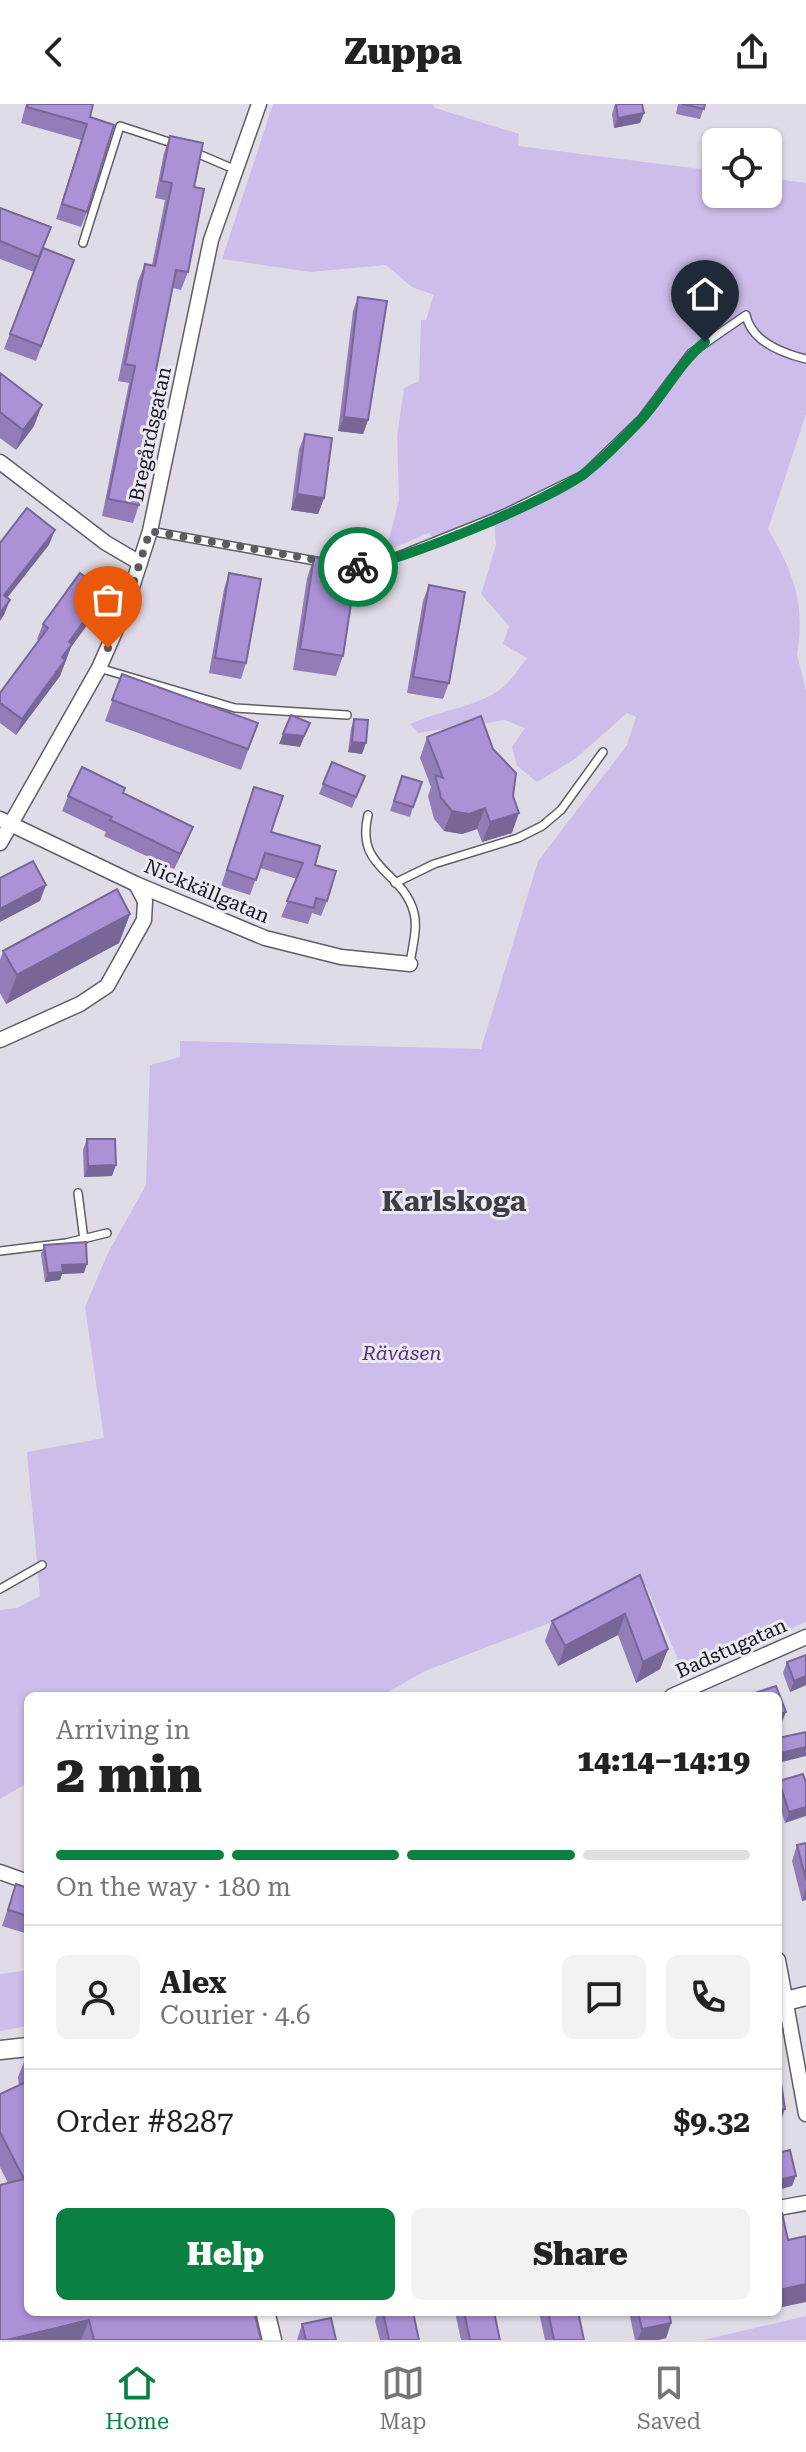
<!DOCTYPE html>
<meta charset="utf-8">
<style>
:root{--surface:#fff;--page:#f2f2f2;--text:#222;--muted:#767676;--line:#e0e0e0;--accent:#0b8043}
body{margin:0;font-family:"Roboto Serif",serif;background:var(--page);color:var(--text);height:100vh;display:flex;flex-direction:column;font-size:30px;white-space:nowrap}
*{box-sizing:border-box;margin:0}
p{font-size:26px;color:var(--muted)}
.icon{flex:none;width:44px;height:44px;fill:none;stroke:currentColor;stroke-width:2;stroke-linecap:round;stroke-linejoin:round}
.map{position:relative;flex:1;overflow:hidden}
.side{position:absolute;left:24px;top:1588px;width:758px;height:624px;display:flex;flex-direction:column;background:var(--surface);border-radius:12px;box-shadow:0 2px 6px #0004}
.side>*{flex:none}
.fabs{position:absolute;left:702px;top:24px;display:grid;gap:16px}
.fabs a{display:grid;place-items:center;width:80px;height:80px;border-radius:12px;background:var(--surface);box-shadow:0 2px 6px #0004;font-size:40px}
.pin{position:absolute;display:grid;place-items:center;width:68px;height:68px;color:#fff;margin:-82px -34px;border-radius:50% 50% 50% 0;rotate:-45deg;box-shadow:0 0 8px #0007}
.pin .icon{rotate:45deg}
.courier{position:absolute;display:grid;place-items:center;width:80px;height:80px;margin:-40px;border:6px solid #0b8043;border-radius:50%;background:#fff;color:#222;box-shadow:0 2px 10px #0007}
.summary em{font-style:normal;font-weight:800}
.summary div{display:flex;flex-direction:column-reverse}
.summary{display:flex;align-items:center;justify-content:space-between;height:136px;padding:0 32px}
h1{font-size:52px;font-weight:800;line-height:60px}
.bar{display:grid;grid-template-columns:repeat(4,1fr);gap:12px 8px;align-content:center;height:96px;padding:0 32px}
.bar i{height:10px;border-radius:6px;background:var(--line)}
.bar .active{background:var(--accent)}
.bar p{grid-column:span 4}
.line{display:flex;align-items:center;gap:20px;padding:0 32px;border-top:2px solid var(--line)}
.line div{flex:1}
.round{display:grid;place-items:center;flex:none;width:84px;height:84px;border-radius:12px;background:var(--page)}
.primary-button{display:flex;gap:16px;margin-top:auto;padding:16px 32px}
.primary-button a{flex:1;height:92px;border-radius:12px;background:var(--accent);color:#fff;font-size:32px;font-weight:800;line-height:92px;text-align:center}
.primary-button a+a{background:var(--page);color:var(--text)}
header{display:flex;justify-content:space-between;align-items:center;height:104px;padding:0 32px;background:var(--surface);font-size:36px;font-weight:800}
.dock{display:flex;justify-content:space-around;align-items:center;height:112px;border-top:2px solid var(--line);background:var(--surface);font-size:22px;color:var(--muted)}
.dock a{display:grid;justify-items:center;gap:4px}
.dock .active{color:var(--accent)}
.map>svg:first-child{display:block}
.green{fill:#cdbdea}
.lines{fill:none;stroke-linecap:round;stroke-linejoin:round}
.service-casing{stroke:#605d66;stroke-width:10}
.minor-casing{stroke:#605d66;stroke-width:17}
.tertiary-casing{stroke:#605d66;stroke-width:21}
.service{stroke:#fff;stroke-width:7}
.minor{stroke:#fff;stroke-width:14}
.tertiary{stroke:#fff;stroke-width:18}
.wall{fill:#937db8}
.shaded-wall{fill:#786696}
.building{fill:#ab91d6;stroke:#786696;stroke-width:2}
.done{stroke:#5d5b62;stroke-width:8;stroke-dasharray:0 14.4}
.route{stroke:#0b8043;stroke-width:10}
.labels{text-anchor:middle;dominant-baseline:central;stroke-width:6;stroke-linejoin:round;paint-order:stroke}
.street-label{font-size:20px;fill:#17161a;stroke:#ede9f4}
.park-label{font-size:20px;font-style:italic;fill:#563284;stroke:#ede9f4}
.district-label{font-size:28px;font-weight:bold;fill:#3f3c45;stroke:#ede9f4}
</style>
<header><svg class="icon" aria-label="back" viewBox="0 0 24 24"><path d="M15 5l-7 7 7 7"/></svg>Zuppa<svg class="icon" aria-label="share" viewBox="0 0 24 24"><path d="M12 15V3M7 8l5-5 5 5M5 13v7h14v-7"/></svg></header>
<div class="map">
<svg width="806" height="2236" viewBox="0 0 806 2236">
<rect width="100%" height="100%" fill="#e0dce7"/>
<!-- green -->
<path class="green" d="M273,0H432L435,4L519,30L518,42L716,67V90H768V74L806,79V310L768,425C793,467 806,501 797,550L806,587V1518L721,1554V1561L684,1569L646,1482L425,1567L381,1592H28V1679L0,1695V1506L17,1504L40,1492L27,1348L104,1334L85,1203L108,1149L146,1081L150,961L180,953V937L481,945L538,757L627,641L636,613L627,609L575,655L537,678L517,662L512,643L525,624L505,616L418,629L410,620C438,607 472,604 498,587C509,580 519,564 527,554L503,540L509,522L481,490L496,441L494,416L442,443L429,429L386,447L399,396L397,333L404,284L419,277L421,216H426L434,191L412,183L386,161L310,168L222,155Z
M28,1866V1922L0,1927V1870Z
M806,2212V2236H703Z"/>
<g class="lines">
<defs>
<path id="service" d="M194,48L236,66
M83,139L120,22L175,40
M150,427L321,458
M349,461L381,459L503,410L583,371L642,314L691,249L746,211C751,237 782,249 806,255
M99,564L235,604L347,611
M368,711C355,766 403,766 414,809C418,824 412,844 410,860
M395,779L434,760L518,734L542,722L561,706L603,648
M78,1089L84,1136
M0,1147L66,1139L107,1129
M0,1485L42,1461"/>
<path id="minor" d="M0,358L106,439L140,459
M0,715L136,780L265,834L341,853L410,860
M0,739L99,564L125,505L150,427L211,136L259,0
M0,936L80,900L107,882L144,816L145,797L136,780
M672,1592L806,1533
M0,1768L28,1778
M778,1856L806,2010
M778,2104L806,2099"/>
<path id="tertiary" d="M778,1899L806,1892
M0,1946L28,1943
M266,2211L272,2236"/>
</defs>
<!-- service casing -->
<use href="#service" class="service-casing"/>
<!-- minor casing -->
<use href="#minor" class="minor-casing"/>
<!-- tertiary casing -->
<use href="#tertiary" class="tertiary-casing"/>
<!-- service -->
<use href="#service" class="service"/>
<!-- minor -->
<use href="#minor" class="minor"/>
<!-- tertiary -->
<use href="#tertiary" class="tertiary"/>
</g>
<!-- wall -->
<path class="wall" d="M26,0H93L90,13L87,108L81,123L56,115L81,36L21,19Z
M615,0L644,9L640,19L614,24L612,10Z
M678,0H705L700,15L676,10Z
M170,32L194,83L188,168L181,186L173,184L156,266L139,401L133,419L102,412L129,279L118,277L138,177L145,160L152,161L165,96L155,94L164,49Z
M0,104L43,144L74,156L36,257L4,245L34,166V168L0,155Z
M358,193L368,316L363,330L338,327L353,207Z
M0,269L34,322L16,346L0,334Z
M305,330L324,394L318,410L291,406L299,345Z
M314,453L343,552L336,572L293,566L307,474Z
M229,469L246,559L241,575L209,569L224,485Z
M429,481L449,579L443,595L407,589L423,497Z
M104,498L71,543L60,572L16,631L0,619V589L39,537L37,535L43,520Z
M122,570L258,619L241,666L105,617Z
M354,615L362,650L348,648L351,625Z
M427,633L513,692L512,729L482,738L477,725L462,730L444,727L434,715L428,692L431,683L420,654Z
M332,658L365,672L352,704L319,690Z
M402,672L413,703L410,713L390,707Z
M254,683L271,728L315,761L327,797L321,812L312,809L308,820L281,813L297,775L260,764L250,791L221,782Z
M123,689L187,738L174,765L104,732L106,728L62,707L68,692Z
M130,810L119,839L6,900L0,889V856L3,847Z
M87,1035L112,1072L84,1073L83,1046Z
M44,1141L84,1169L62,1170L60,1176L45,1178L41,1150Z
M640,1471L668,1545L660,1565L636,1579L618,1531L558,1562L545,1537L552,1517Z
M806,1551V1581L790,1588L783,1569L787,1558Z
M803,1670L785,1719L778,1696L779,1677Z
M806,1739V1796L802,1797L792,1757L797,1741Z
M16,1780L28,1784V1830L2,1822Z
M26,1953L28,1969V2208L64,2209L261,2236H0L8,2079L0,2063V1990L19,1981L18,1973Z
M378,2208H413L419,2236H380L375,2217Z
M455,2208H494L500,2236H461Z
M539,2208H578L584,2236H545Z
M629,2208H669L671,2219L666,2234L658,2236H635Z
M302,2220L336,2236H297Z"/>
<!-- shaded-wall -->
<path class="shaded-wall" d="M644,9L640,19L614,24L618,14Z
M42,301L34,322L16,346L23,326Z
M344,313L368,316L363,330L338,327Z
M297,390L324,394L318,410L291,406Z
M55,426L49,441L0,503L4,491Z
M109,482L104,498L71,543L60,572L16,631L22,615L69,538Z
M10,496L4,511L0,517V509Z
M310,619L300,643L279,640L283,630Z
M352,638L366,639L362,650L348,648Z
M485,704L477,725L462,730L444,727L452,707Z
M519,709L512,729L482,738L490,718Z
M193,723L187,738L174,765L180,750Z
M46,781L40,797L0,818V805Z
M130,810L119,839L6,900L17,871Z
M116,1061L112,1072L84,1073L88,1062Z
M87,1160L84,1169L62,1170L60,1176L45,1178L48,1169L62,1161Z
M625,1510L618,1531L558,1562L565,1542Z
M668,1545L660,1565L636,1579L643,1558Z
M806,1572V1581L790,1588L794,1577Z
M786,1608L782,1618L778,1620V1611Z
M806,1643V1652L778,1659L780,1649Z
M806,1703V1712L785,1719L789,1708Z
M806,1785V1796L802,1797Z
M783,1927L778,1940V1928Z
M785,2005L781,2016H778V2006Z
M796,2072L792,2082L778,2086V2076Z
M806,2180V2198L778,2204L779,2186Z
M89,2216L81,2236H7Z
M671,2219L666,2234L658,2236H638L642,2225Z"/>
<!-- building -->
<path class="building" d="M28,0H93L90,13L114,21L87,108L62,100L87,20L27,3Z
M616,0H642L644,9L618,14Z
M682,0H705L704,5Z
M170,32L203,39L194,83L204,85L188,168L176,166L156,266L166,268L139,401L108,395L135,262L125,260L145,160L155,162L172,79L161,77Z
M0,104L51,123L39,153L0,137Z
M43,144L74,156L41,242L10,230Z
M358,193L387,197L368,316L344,313Z
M0,269L42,301L23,326L0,308Z
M305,330L332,334L324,394L297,390Z
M27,404L55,426L4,491L10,496L0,509V439Z
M314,453L357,460L343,552L300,545Z
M80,469L92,478L96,473L109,482L69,538L72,540L62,553L65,556L22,615L0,599V589L48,524L43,520Z
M229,469L261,475L246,559L215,554Z
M429,481L465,488L449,579L413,573Z
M122,570L258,619L248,645L112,596Z
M291,611L310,619L304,632L283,630Z
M481,612L493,645L516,669L513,692L519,709L490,718L485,704L469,710L452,707L441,694L435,671L443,674L427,633Z
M354,615L368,616L366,639L352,638Z
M332,658L365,672L356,693L323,680Z
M82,663L125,684L123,689L193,723L180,750L110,716L112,713L68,692Z
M402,672L422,678L413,703L394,697Z
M254,683L283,692L271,728L320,742L315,761L336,767L327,797L316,794L314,804L287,797L303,759L265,749L256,776L227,766Z
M33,757L46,781L0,805V774Z
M117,785L130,810L17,871L3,847Z
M87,1035H115L116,1061L88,1062Z
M86,1138L87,1160L62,1161L63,1168L48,1169L44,1141Z
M640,1471L668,1545L643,1558L625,1510L565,1542L552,1517Z
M806,1551V1572L794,1577L787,1558Z
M776,1582L786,1608L778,1611V1592H756L755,1589Z
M806,1628V1643L780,1649L778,1634Z
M803,1670L806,1679V1703L789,1708L779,1677Z
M806,1739V1776L797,1741Z
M16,1780L28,1784V1812L8,1806Z
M778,1903L783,1927L778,1928Z
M28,1952V1969L26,1953Z
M28,1977V2208H254L261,2236H94L89,2216L7,2236H0V2081L24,2075L0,2028V1990Z
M781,1979L785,2005L778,2006V1980Z
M790,2046L796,2072L778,2076V2049Z
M782,2109L788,2136L806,2132V2180L779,2186L778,2110Z
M383,2208H413L419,2236H389Z
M464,2208H494L500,2236H470Z
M548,2208H578L584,2236H554Z
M638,2208H669L671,2219L642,2225Z
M331,2214L336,2236H306L302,2220Z"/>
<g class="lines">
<!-- done -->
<path class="done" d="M108,544L125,505L150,427L358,463"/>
<!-- route -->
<path class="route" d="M358,463C401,458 550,396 585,369C605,354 622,335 639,318C663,293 679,259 705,238"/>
</g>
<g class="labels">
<!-- street labels -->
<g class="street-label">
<text transform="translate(150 330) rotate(-78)">Bregårdsgatan</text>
<text transform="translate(207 787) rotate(23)">Nickkällgatan</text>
<text transform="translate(731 1544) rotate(-24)">Badstugatan</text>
</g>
<!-- park labels -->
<g class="park-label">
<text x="402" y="1249">Rävåsen</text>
</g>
<!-- district labels -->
<g class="district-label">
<text x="454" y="1097">Karlskoga</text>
</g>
</g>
</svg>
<div class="fabs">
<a><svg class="icon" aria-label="locate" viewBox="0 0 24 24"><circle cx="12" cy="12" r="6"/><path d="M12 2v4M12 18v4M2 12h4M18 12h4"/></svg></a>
</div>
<div class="pin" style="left:108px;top:544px;background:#ea580c"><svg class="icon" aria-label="bag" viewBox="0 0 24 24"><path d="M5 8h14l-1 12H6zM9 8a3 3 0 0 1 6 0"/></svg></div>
<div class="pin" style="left:705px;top:238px;background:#1f2937"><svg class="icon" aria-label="home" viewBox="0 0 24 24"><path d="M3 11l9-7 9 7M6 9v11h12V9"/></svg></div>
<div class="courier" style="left:358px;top:463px"><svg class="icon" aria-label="bike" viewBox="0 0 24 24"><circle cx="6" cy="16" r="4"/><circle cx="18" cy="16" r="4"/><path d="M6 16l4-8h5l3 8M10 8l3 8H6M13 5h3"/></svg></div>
<section class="side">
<div class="summary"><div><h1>2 min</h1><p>Arriving in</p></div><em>14:14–14:19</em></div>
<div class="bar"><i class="active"></i><i class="active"></i><i class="active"></i><i></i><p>On the way · 180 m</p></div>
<div class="line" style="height:144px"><a class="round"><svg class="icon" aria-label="person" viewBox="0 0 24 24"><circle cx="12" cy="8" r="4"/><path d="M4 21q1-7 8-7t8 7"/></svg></a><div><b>Alex</b><p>Courier · 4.6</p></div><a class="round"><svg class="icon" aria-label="chat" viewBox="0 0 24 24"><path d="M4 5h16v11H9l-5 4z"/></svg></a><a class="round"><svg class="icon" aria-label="phone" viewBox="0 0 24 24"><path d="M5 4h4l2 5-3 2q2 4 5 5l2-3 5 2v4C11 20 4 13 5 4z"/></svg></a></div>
<div class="line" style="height:104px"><div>Order #8287</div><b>$9.32</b></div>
<div class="primary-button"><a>Help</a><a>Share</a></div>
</section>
</div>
<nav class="dock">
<a class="active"><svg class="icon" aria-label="home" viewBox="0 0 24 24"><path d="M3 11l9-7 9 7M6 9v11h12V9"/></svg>Home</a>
<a><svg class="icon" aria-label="map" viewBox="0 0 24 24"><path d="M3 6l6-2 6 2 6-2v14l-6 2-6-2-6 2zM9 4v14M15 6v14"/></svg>Map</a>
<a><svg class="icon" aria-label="saved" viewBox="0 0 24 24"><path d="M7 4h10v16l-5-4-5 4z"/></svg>Saved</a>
</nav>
